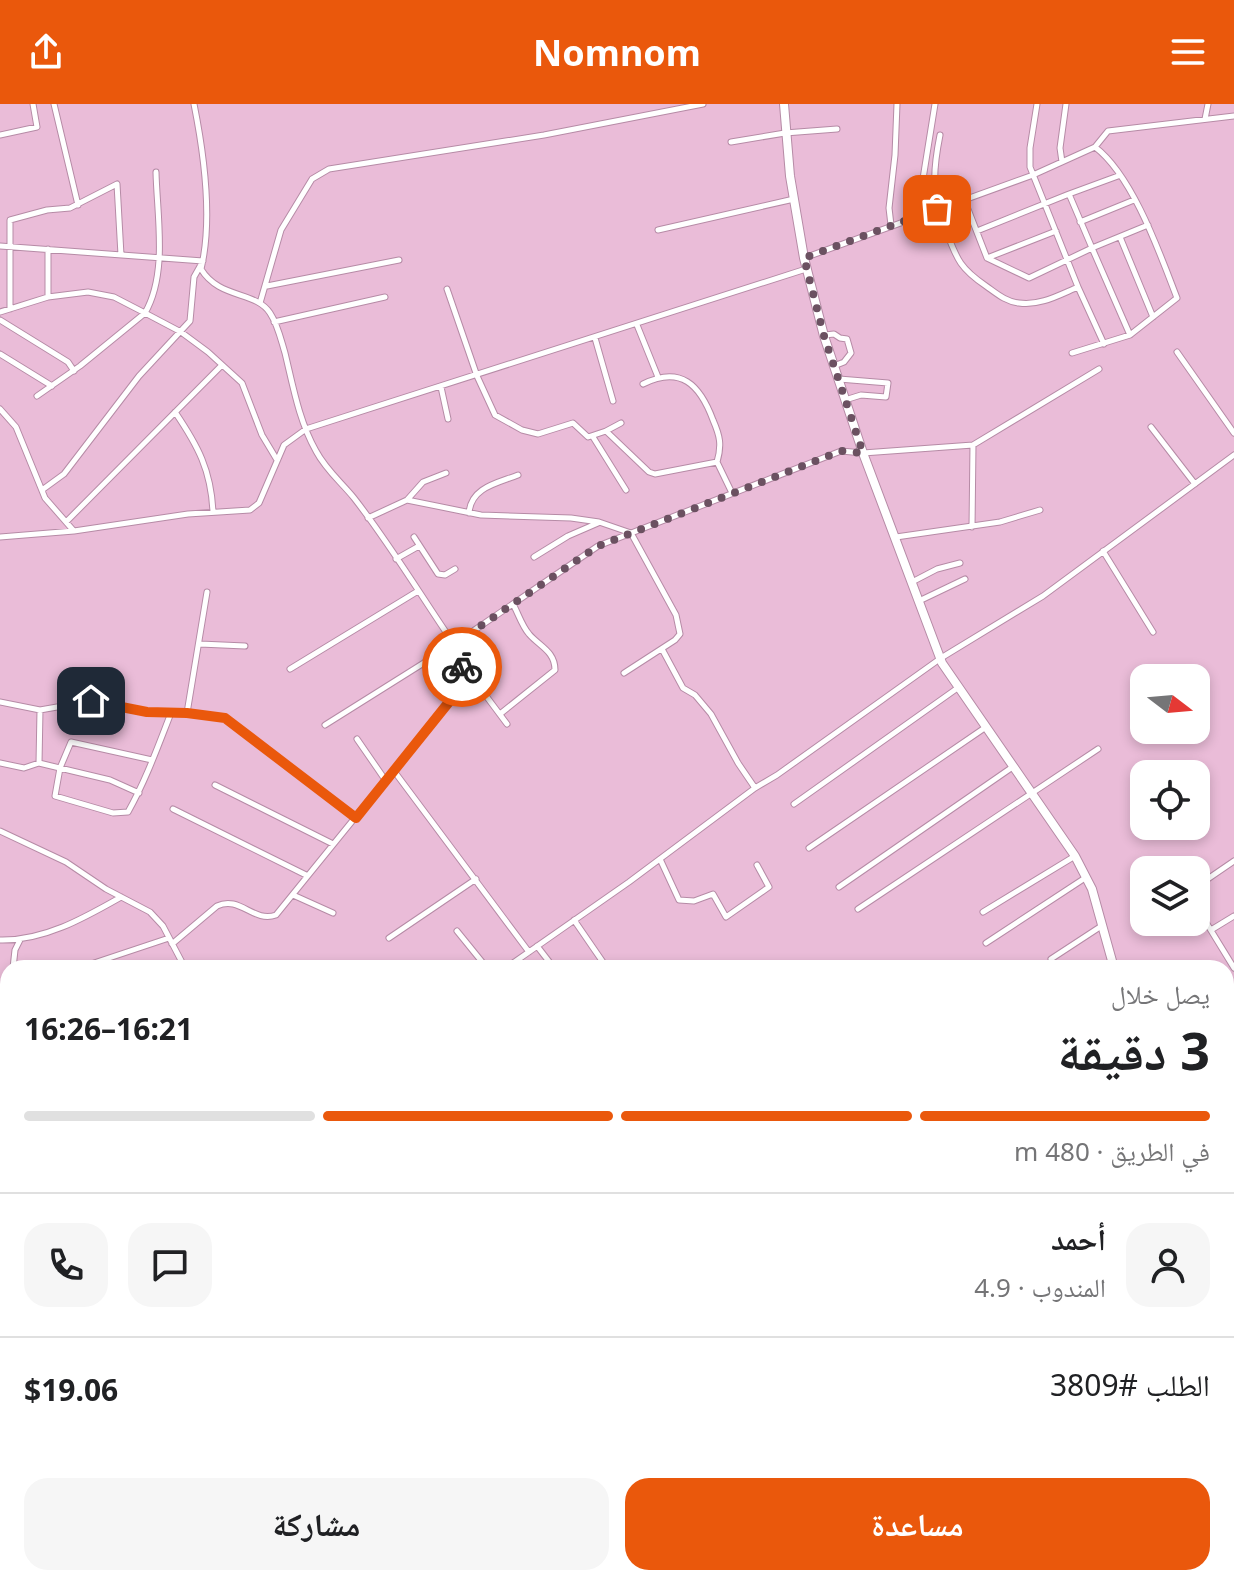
<!DOCTYPE html>
<html lang="ar">
<meta charset="utf-8">
<style>
:root{--surface:#fff;--page:#f6f6f6;--text:#202124;--muted:#757577;--line:#e0e0e0;--accent:#ea580c}
body{margin:0;font-family:"Noto Sans","Noto Naskh Arabic",sans-serif;background:var(--page);color:var(--text);direction:rtl;height:100vh;display:flex;flex-direction:column;font-size:30px;white-space:nowrap}
*{box-sizing:border-box;margin:0}
p{font-size:26px;color:var(--muted)}
.icon{flex:none;width:44px;height:44px;fill:none;stroke:currentColor;stroke-width:2;stroke-linecap:round;stroke-linejoin:round}
.map{position:relative;flex:1;overflow:hidden;direction:ltr}
.panel{position:absolute;left:0px;top:856px;width:1234px;height:626px;display:flex;flex-direction:column;background:var(--surface);border-radius:24px 24px 0 0;box-shadow:0 4px 12px #0003;direction:rtl}
.panel>*{flex:none}
.needle{width:52px;rotate:106deg}
.controls{position:absolute;left:1130px;top:560px;display:grid;gap:16px}
.controls a{display:grid;place-items:center;width:80px;height:80px;border-radius:16px;background:var(--surface);box-shadow:0 4px 12px #0003;font-size:40px}
.pin{position:absolute;display:grid;place-items:center;width:68px;height:68px;color:#fff;margin:-34px;border-radius:16px;box-shadow:0 4px 12px #0006}
.courier{position:absolute;display:grid;place-items:center;width:80px;height:80px;margin:-40px;border:6px solid #ea580c;border-radius:50%;background:#fff;color:#222;box-shadow:0 2px 10px #0007}
.headline em{font-style:normal;font-weight:700}
.headline div{display:flex;flex-direction:column-reverse}
.headline{display:flex;align-items:center;justify-content:space-between;height:136px;padding:0 24px}
h1{font-size:52px;font-weight:700;line-height:60px}
.bar{display:grid;grid-template-columns:repeat(4,1fr);gap:12px 8px;align-content:center;height:96px;padding:0 24px}
.bar i{height:10px;border-radius:6px;background:var(--line)}
.bar .on{background:var(--accent)}
.bar p{grid-column:span 4}
.line{display:flex;align-items:center;gap:20px;padding:0 24px;border-top:2px solid var(--line)}
.line div{flex:1}
.round{display:grid;place-items:center;flex:none;width:84px;height:84px;border-radius:24px;background:var(--page)}
.primary-button{display:flex;gap:16px;margin-top:auto;padding:16px 24px}
.primary-button a{flex:1;height:92px;border-radius:24px;background:var(--accent);color:#fff;font-size:32px;font-weight:700;line-height:92px;text-align:center}
.primary-button a+a{background:var(--page);color:var(--text)}
header{display:flex;justify-content:space-between;align-items:center;height:104px;padding:0 24px;background:var(--accent);color:#fff;font-size:36px;font-weight:700}
.map>svg:first-child{display:block}
.lines{fill:none;stroke-linecap:round;stroke-linejoin:round}
.street-casing{stroke:#b68ba6;stroke-width:7}
.secondary-casing{stroke:#b68ba6;stroke-width:10}
.street{stroke:#fff;stroke-width:5}
.secondary{stroke:#fff;stroke-width:8}
.done{stroke:#6b5161;stroke-width:8;stroke-dasharray:0 14.4}
.route{stroke:#ea580c;stroke-width:10}
</style>
<header><svg class="icon" aria-label="menu" viewBox="0 0 24 24"><path d="M4 6h16M4 12h16M4 18h16"/></svg>Nomnom<svg class="icon" aria-label="share" viewBox="0 0 24 24"><path d="M12 15V3M7 8l5-5 5 5M5 13v7h14v-7"/></svg></header>
<div class="map">
<svg width="1234" height="1481" viewBox="0 0 1234 1481">
<rect width="100%" height="100%" fill="#eabcd8"/>
<g class="lines">
<defs>
<path id="street" d="M54,0L78,101
M1037,0L1030,44V63L1078,183
M1205,15L1208,0
M0,31L37,23L33,0
M940,31C932,71 932,91 947,129C957,156 961,165 986,182C996,189 1006,198 1019,199C1040,202 1059,191 1078,183L1104,240
M731,38L785,29L837,25
M1062,58L1060,44L1066,0
M964,95L987,154L1029,174L1092,144L1069,90L1118,72
M917,112L935,0
M1080,118L1134,96
M891,121L889,104L895,51L897,0
M658,126L794,95
M977,127L1069,90
M1120,133L1153,213
M0,142L203,157L194,173L190,217L139,272L64,370L42,386
M48,145V193
M804,154L1033,71L1095,43L1108,27L1234,12
M987,154L1056,127
M267,182L399,156
M447,185L477,272L495,311L522,326L538,330L573,319L588,333L606,327L649,368L655,370L717,358L732,389
M260,199L281,126L312,75L329,65L544,31L703,0
M10,205V116L47,106L70,104L117,80L121,151
M0,208L48,193L88,188L114,193L145,209L181,228L208,248L242,279L262,331L277,356
M0,216L68,258L74,267
M274,218L385,193
M637,221L658,273
M825,231L834,230L840,234L847,235L851,249L844,258L834,262
M1130,231L1092,144L1148,121
M595,234L613,297
M1177,248L1234,329
M1072,249L1130,231L1177,194C1160,150 1133,72 1095,43
M0,250L52,282
M839,275L888,279L886,293L861,291L845,296
M643,280C681,261 700,281 713,316C720,332 722,341 717,358
M441,283L448,315
M37,292L80,262L145,209C168,169 157,112 156,68
M0,305L16,323L45,394L73,426
M175,308C198,342 211,366 213,408
M1151,323L1195,380
M606,327L621,319
M593,333L626,386
M973,341L1099,265
M407,396L423,378L446,369
M469,409C471,383 498,379 518,371
M368,414L407,396L481,411L571,414L599,418L631,429L676,511L680,530L675,536L624,569
M66,418L221,262
M0,433L74,427L188,410L250,406L259,399L284,341L306,325L806,165
M414,433L438,470L445,471L455,465
M896,433L1000,418L1040,406
M1103,447L1153,528
M534,453L568,432L598,419
M396,455L419,442
M912,478L937,465L960,459
M919,497L965,475
M200,540L245,542
M662,545L683,584L695,591L711,610L738,659L755,684
M463,561L507,620
M290,565L418,487
M0,598L40,606
M187,609L207,488
M500,610L555,566C555,547 539,542 529,530C522,522 518,509 513,500
M325,621L454,540L598,442L841,347L863,349L973,341L972,423
M357,635L386,677
M152,656L71,638L60,664L55,692L113,709L128,708C146,676 158,642 171,609
M0,659L24,664L39,659
M394,667L529,848
M215,681L333,740
M139,689L110,676L39,659L40,606L91,597L147,608L187,609L225,614L356,714
M794,700L959,583
M173,705L306,771
M0,727L66,758L106,785L150,808L163,822L185,864
M809,744L986,623
M660,755L679,796L694,797L713,790L726,813L769,783L757,761
M839,783L1014,662
M1196,783L1234,757
M293,791L333,809
M1196,802L1234,864
M858,805L1098,645
M983,808L1075,752
M574,816L607,864
M1211,826L1234,812
M457,827L487,864
M389,834L476,775
M0,836C44,837 84,814 121,793
M986,839L1085,774
M172,840L217,802C240,791 253,819 276,811L457,588C464,569 461,558 454,540C421,492 390,440 354,394C341,378 326,366 316,347C299,317 293,282 285,249C281,236 278,221 270,209C256,187 219,195 201,165C213,116 204,50 194,0
M537,842L554,864
M1051,855L1103,821
M516,857L522,864
M13,864L15,846L20,836
M79,864L169,834
M506,864L629,778L755,684L777,671L941,554L1043,492L1234,351
M8,920V930
M1226,929L1234,923
M0,998H8
M0,1049L8,1035
M1226,1237L1234,1232
M0,1353L8,1360
M1226,1385L1234,1398
M39,1474V1481
M136,1474L144,1481
M788,1474L791,1481
M911,1474L920,1481
M1119,1474L1124,1481
M363,1481L374,1474
M853,1481L857,1474
M1102,1481L1112,1474"/>
<path id="secondary" d="M784,0L790,72L804,154L824,232L863,349L942,559L1075,752L1092,785L1114,864
M1205,1474L1210,1481"/>
</defs>
<!-- street casing -->
<use href="#street" class="street-casing"/>
<!-- secondary casing -->
<use href="#secondary" class="secondary-casing"/>
<!-- street -->
<use href="#street" class="street"/>
<!-- secondary -->
<use href="#secondary" class="secondary"/>
</g>
<g class="lines">
<!-- done -->
<path class="done" d="M462,563L454,540L598,442L841,347L863,349L824,232L804,154L937,105"/>
<!-- route -->
<path class="route" d="M91,597L147,608L187,609L225,614L356,714L457,588L462,575V563"/>
</g>
</svg>
<div class="controls">
<a><svg class="needle" viewBox="-14 -14 28 28"><path d="M0-13l5 13h-10z" fill="#e53935"/><path d="M0 13l5-13h-10z" fill="#757577"/></svg></a>
<a><svg class="icon" aria-label="locate" viewBox="0 0 24 24"><circle cx="12" cy="12" r="6"/><path d="M12 2v4M12 18v4M2 12h4M18 12h4"/></svg></a>
<a><svg class="icon" aria-label="layers" viewBox="0 0 24 24"><path d="M12 4l9 5-9 5-9-5zM3 14l9 5 9-5"/></svg></a>
</div>
<div class="pin" style="left:937px;top:105px;background:#ea580c"><svg class="icon" aria-label="bag" viewBox="0 0 24 24"><path d="M5 8h14l-1 12H6zM9 8a3 3 0 0 1 6 0"/></svg></div>
<div class="pin" style="left:91px;top:597px;background:#1f2937"><svg class="icon" aria-label="home" viewBox="0 0 24 24"><path d="M3 11l9-7 9 7M6 9v11h12V9"/></svg></div>
<div class="courier" style="left:462px;top:563px"><svg class="icon" aria-label="bike" viewBox="0 0 24 24"><circle cx="6" cy="16" r="4"/><circle cx="18" cy="16" r="4"/><path d="M6 16l4-8h5l3 8M10 8l3 8H6M13 5h3"/></svg></div>
<section class="panel">
<div class="headline"><div><h1>3 دقيقة</h1><p>يصل خلال</p></div><em>16:21–16:26</em></div>
<div class="bar"><i class="on"></i><i class="on"></i><i class="on"></i><i></i><p>في الطريق · 480 m</p></div>
<div class="line" style="height:144px"><a class="round"><svg class="icon" aria-label="person" viewBox="0 0 24 24"><circle cx="12" cy="8" r="4"/><path d="M4 21q1-7 8-7t8 7"/></svg></a><div><b>أحمد</b><p>المندوب · 4.9</p></div><a class="round"><svg class="icon" aria-label="chat" viewBox="0 0 24 24"><path d="M4 5h16v11H9l-5 4z"/></svg></a><a class="round"><svg class="icon" aria-label="phone" viewBox="0 0 24 24"><path d="M5 4h4l2 5-3 2q2 4 5 5l2-3 5 2v4C11 20 4 13 5 4z"/></svg></a></div>
<div class="line" style="height:104px"><div>الطلب #3809</div><b>$19.06</b></div>
<div class="primary-button"><a>مساعدة</a><a>مشاركة</a></div>
</section>
</div>
